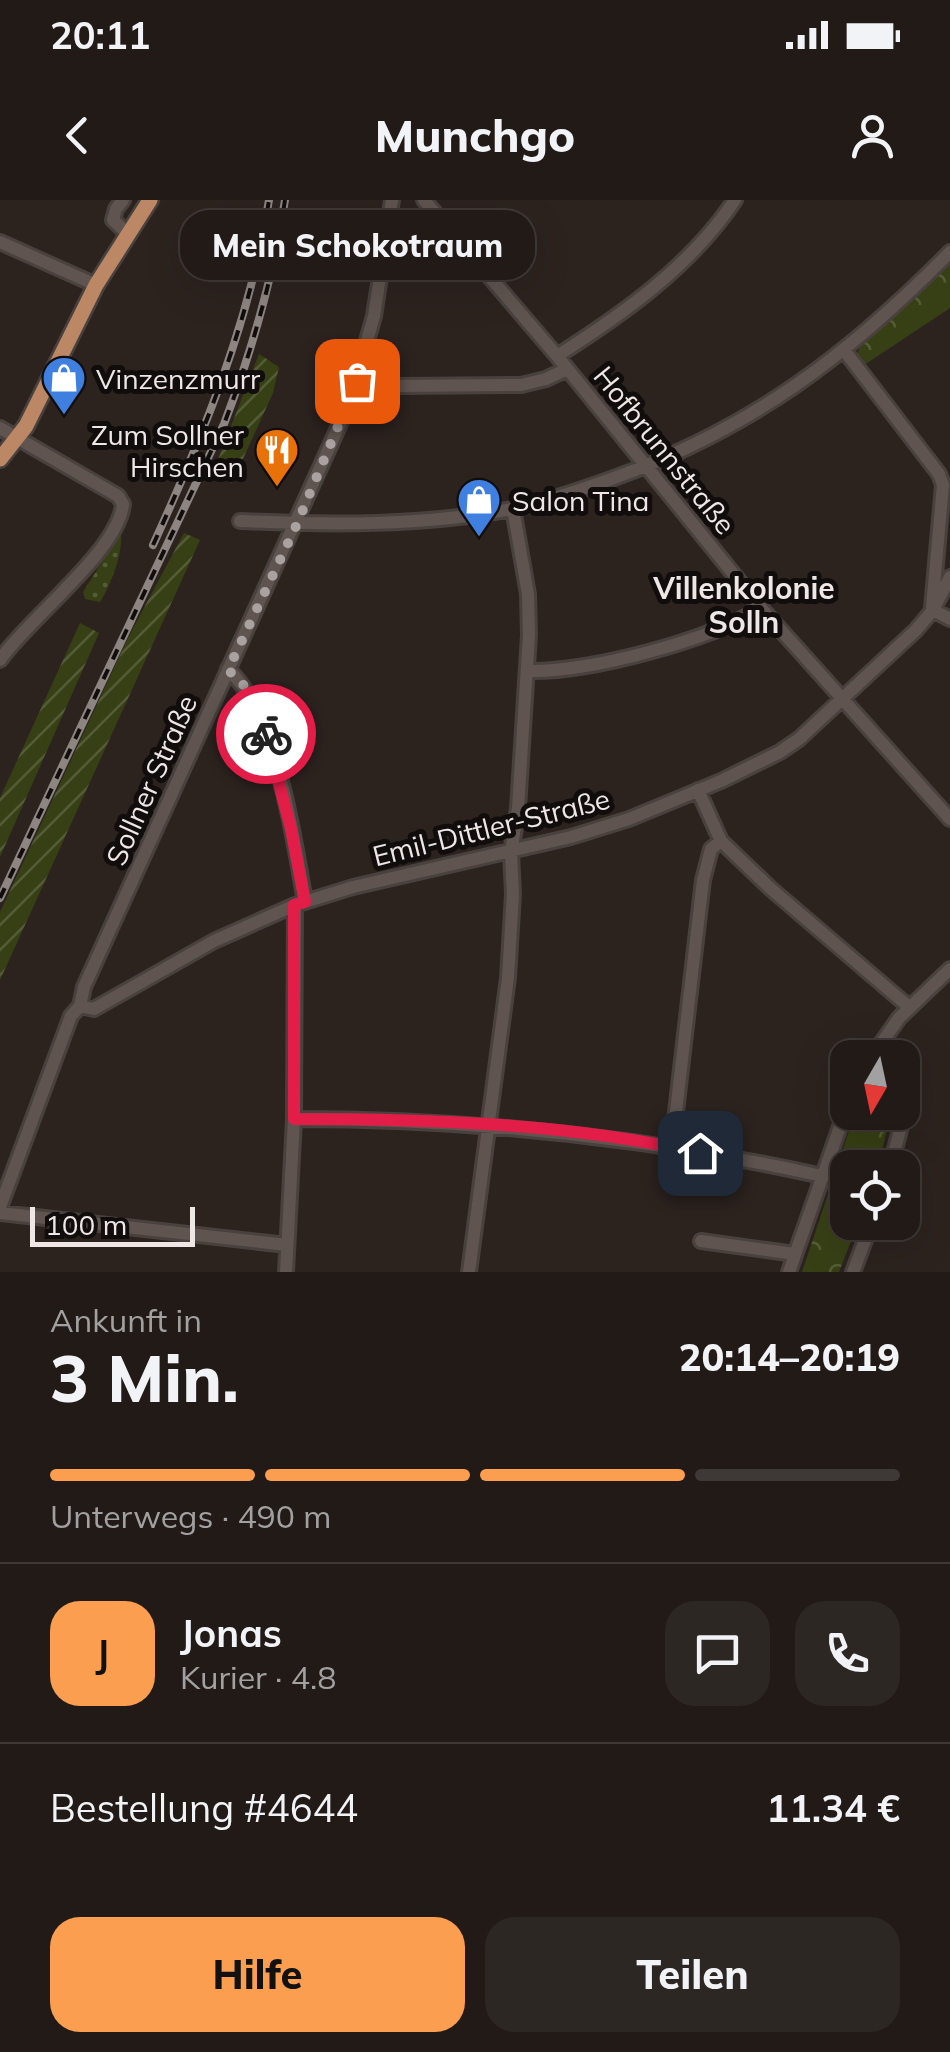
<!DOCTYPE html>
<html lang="de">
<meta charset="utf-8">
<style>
:root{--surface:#211a17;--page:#2d2724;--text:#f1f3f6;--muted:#a2a1a1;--line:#3e3836;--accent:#fb9e50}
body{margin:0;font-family:Mulish,sans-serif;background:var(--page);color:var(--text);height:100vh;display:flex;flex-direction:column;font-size:38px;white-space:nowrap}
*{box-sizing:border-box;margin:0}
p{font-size:32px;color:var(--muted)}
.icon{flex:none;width:55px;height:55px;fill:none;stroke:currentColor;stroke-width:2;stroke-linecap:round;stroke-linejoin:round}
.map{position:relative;height:1072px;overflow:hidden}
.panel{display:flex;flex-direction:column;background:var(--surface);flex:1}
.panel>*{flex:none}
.needle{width:65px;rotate:189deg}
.tools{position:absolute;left:830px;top:840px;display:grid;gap:20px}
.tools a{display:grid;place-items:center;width:90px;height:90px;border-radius:20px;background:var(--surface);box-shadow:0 10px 40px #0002,0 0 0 2px var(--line);font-size:50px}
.scale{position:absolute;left:30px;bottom:25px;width:165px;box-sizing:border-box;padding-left:10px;border:5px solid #eee7e5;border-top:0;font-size:28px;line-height:35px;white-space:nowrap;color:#eee7e5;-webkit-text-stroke:8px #110d0c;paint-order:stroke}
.pin{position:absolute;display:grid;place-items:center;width:85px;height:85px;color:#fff;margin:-42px;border-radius:20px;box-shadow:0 5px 15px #0006}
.courier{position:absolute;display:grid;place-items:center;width:100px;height:100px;margin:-50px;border:8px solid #e11d48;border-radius:50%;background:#fff;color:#222;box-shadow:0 2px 12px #0007}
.bubble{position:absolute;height:70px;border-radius:30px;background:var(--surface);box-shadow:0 10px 40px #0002,0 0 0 2px var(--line);font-size:32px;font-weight:800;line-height:70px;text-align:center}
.overview em{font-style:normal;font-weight:800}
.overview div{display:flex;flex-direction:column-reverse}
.overview{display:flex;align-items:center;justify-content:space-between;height:170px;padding:0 50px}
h1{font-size:65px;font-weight:800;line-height:75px}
.bar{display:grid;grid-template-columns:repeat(4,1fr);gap:15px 10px;align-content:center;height:120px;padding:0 50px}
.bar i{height:12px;border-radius:8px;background:var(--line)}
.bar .on{background:var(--accent)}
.bar p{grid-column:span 4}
.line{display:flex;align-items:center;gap:25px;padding:0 50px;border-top:2px solid var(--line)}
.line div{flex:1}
.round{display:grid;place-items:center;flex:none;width:105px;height:105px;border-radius:30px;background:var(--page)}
.primary-button{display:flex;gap:20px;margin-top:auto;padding:20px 50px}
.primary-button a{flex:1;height:115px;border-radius:30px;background:var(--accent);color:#111;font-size:40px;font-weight:800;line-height:115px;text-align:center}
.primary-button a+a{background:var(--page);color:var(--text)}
.status{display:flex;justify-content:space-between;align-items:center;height:70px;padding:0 50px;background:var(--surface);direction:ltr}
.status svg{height:28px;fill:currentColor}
header{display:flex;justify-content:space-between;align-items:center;height:130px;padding:0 50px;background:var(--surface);font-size:45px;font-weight:800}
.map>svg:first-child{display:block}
.grass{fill:url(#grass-dots)}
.park{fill:url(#park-crowns)}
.garden{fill:url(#garden-furrows)}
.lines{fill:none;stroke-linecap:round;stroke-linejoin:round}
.minor-casing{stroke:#48413e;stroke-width:18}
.major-casing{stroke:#48413e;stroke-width:20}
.minor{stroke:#5f5450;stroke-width:12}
.major{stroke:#bb8765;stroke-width:15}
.rail-casing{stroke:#8d8582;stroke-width:8}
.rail{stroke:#110d0c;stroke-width:4;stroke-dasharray:11;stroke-linecap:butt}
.done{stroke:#aaa2a0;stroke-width:10;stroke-dasharray:0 18}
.route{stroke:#e11d48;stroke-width:12}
.labels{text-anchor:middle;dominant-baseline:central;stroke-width:10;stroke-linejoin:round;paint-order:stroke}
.poi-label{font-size:28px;fill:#eee7e5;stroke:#110d0c;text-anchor:start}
.street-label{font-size:28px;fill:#eee7e5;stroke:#110d0c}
.neighbourhood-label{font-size:30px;font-weight:bold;fill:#eee7e5;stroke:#110d0c}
</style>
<div class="status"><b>20:11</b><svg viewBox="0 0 49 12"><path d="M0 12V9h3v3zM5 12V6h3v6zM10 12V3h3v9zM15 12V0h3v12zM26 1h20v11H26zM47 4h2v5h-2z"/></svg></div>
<header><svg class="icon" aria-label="back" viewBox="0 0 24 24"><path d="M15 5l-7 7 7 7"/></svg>Munchgo<svg class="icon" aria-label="person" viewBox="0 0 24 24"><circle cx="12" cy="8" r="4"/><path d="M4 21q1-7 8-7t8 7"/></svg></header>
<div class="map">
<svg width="950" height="1072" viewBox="0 0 950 1072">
<defs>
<pattern id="grass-dots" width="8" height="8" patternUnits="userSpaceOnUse" patternTransform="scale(2.5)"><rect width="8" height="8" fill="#374015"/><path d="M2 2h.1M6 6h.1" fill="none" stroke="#545c37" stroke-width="1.8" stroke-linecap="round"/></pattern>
<pattern id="park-crowns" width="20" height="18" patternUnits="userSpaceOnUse" patternTransform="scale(2.5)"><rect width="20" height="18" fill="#374015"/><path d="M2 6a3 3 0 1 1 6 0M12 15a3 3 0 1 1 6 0" fill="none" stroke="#545c37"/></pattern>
<pattern id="garden-furrows" width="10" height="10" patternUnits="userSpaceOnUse" patternTransform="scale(2.5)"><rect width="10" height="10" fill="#374015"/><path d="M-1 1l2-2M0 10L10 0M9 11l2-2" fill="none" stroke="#545c37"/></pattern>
</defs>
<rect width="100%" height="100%" fill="#2c231f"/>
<!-- grass -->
<path class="grass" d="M121,332C123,352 112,383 100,402L85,399L83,392Z"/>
<!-- park -->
<path class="park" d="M950,60V108L864,165L857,156L861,142Z
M855,913H891L878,967L848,968V1022L858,1023L839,1072H802Z"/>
<!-- garden -->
<path class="garden" d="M259,154L279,167L273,193L232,283L212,275Z
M184,333L200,340L0,780V712L129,436Z
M80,423L99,433L0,657V598Z"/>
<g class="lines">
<defs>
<path id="minor" d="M123,0L116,9L113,20L129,35
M424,0L557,156L761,408L950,619
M0,42L96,85
M844,150L939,274L943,285L932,408
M557,156C623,114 691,66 735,0
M357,181L398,186L521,185L546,179L567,169
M0,228L118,296L123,304C119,350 28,419 0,460
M240,321C331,325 422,326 512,309C547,302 581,290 614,278C752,228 848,156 950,52
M933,410L950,419
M228,469C276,514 294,638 305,702
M527,471C587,473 711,440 761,408
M698,590L721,641L770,688L909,807
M80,806L94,809L214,741L295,705L353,687L571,637L629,619L721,581L780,552L799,539L916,430L933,410L950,377
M871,858L899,818L950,769
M294,919C473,919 647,937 822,976
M672,946L703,680L711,649L721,641
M890,968L905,911L902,895
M0,1007L71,816L80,806L84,787L349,204L374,116L392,0
M0,1013L287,1045
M701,1041L795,1054
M286,1072L294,919L295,705
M469,1072L508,778L513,694L511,653L518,608L529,435L528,394L513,309
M789,1072L848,904
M853,1072L872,1022"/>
<path id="major" d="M0,259L26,226L96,85L150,0"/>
</defs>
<!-- minor casing -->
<use href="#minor" class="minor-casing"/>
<!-- major casing -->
<use href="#major" class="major-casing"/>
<!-- minor -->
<use href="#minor" class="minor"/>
<!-- major -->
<use href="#major" class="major"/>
<defs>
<path id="rail" d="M153,345C204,233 250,122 269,0
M0,698L224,224C252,151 273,78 285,0"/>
</defs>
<!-- rail casing -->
<use href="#rail" class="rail-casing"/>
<!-- rail -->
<use href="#rail" class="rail"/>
</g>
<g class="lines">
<!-- done -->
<path class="done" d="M266,534L242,482L228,470L297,324L357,181"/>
<!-- route -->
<path class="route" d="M266,534L291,629L305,702L294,705V919C429,919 569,923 700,953"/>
</g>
<!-- icons -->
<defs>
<symbol id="shop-pin" viewBox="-11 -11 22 30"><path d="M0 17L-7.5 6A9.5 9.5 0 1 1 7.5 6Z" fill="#3f7fe0" stroke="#110d0c"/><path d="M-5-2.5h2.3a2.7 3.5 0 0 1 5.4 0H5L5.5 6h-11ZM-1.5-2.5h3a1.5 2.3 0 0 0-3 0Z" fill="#fff"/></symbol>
<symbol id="restaurant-pin" viewBox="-11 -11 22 30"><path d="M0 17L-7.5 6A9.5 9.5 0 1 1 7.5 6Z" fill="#e8710a" stroke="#110d0c"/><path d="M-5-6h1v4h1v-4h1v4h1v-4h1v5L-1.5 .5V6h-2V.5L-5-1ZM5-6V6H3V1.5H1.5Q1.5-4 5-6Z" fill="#fff"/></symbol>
</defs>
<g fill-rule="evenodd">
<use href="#shop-pin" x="39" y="153" width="50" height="68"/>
<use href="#restaurant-pin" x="252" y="225" width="50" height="68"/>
<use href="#shop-pin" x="454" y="275" width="50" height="68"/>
</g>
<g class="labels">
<!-- poi labels -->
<g class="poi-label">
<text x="96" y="178">Vinzenzmurr</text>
<text x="244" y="234" text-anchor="end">Zum Sollner<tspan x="244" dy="32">Hirschen</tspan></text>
<text x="512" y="300">Salon Tina</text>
</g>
<!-- street labels -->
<g class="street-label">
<text transform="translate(665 250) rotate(51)">Hofbrunnstraße</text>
<text transform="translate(151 580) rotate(-66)">Sollner Straße</text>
<text transform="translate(491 627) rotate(-14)">Emil-Dittler-Straße</text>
</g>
<!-- neighbourhood labels -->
<g class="neighbourhood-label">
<text x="744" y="388">Villenkolonie<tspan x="744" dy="34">Solln</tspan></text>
</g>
</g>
</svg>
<div class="tools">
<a><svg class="needle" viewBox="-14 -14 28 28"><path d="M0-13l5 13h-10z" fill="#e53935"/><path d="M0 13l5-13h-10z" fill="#a2a1a1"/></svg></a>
<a><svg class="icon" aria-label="locate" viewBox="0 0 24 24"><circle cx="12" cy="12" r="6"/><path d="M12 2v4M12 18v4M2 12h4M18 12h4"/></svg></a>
</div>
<div class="scale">100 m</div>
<div class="pin" style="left:357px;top:181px;background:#ea580c"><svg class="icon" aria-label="bag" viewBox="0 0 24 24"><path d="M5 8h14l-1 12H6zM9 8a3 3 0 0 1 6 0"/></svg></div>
<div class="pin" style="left:700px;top:953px;background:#1f2937"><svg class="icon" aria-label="home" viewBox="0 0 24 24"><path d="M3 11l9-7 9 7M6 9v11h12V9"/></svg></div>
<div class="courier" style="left:266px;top:534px"><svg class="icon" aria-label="bike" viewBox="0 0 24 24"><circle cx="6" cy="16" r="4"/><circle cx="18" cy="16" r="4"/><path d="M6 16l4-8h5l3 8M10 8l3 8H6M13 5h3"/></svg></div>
<div class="bubble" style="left:180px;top:10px;width:355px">Mein Schokotraum</div>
</div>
<section class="panel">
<div class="overview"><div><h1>3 Min.</h1><p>Ankunft in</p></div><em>20:14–20:19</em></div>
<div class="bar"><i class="on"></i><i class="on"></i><i class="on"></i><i></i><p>Unterwegs · 490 m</p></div>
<div class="line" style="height:180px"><b class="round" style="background:var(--accent);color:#111">J</b><div><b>Jonas</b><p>Kurier · 4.8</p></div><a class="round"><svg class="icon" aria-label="chat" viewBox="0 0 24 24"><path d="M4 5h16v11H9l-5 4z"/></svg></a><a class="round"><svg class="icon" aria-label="phone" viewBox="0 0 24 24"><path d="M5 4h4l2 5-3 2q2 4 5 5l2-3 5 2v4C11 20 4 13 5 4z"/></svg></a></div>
<div class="line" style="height:130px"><div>Bestellung #4644</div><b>11.34 €</b></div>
<div class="primary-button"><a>Hilfe</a><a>Teilen</a></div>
</section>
